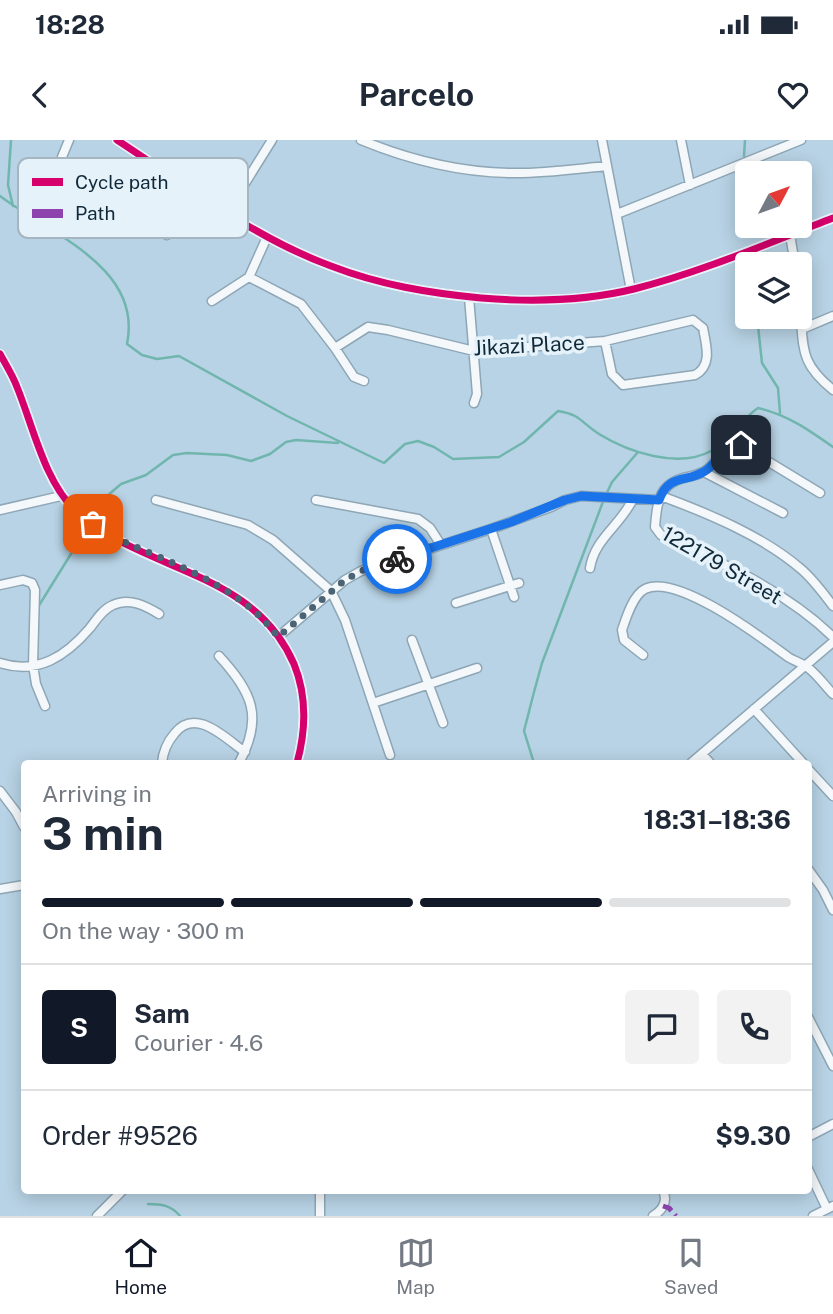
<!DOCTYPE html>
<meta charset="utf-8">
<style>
:root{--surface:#fff;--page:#f2f2f3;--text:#1f2937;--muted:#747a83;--line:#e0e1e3;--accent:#111827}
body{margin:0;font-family:"Public Sans",sans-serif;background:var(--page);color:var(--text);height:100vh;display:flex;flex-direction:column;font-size:26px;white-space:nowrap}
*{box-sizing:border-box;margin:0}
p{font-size:23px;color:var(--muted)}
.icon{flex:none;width:38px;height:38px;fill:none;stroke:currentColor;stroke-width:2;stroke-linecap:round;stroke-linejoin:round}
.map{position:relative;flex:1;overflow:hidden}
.details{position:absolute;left:21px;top:620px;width:791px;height:434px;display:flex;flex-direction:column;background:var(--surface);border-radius:7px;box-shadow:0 4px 18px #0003}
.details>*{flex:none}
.needle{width:46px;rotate:49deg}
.buttons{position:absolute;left:735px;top:21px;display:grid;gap:14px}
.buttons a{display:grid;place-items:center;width:77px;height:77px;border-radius:7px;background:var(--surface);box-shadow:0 4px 18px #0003;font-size:35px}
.pin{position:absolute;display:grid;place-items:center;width:60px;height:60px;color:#fff;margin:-30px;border-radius:14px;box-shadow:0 4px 10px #0006}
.courier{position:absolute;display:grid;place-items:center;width:70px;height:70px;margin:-35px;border:5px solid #1a73e8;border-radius:50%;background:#fff;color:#222;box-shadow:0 2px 9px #0007}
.summary em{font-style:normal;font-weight:700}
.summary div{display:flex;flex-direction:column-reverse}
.summary{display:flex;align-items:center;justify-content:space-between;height:119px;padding:0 21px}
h1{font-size:46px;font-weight:700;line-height:52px}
.bar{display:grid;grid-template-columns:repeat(4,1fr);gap:10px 7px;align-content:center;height:84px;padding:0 21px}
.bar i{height:9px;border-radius:5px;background:var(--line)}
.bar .active{background:var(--accent)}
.bar p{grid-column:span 4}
.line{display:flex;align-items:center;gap:18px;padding:0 21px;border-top:2px solid var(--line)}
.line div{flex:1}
.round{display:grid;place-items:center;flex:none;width:74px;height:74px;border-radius:7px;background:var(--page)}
.status{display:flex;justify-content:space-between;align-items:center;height:49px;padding:0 35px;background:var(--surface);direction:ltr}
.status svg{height:19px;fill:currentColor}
header{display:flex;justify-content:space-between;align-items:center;height:91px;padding:0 21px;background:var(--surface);font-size:32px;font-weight:700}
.menu{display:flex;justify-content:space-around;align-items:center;height:98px;border-top:2px solid var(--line);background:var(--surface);font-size:19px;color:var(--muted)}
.menu a{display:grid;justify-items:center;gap:4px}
.menu .active{color:var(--accent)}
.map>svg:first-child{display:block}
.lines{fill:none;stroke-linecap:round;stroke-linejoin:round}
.stream{stroke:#71b6ae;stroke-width:2.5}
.minor-casing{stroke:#8ea6b5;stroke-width:11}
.minor{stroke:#f4f8fb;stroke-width:8}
.quiet{stroke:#8e44ad;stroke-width:5;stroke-dasharray:10 5;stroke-linecap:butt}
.cycleway-casing{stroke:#e6f2fa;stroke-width:11}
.cycleway{stroke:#d6006c;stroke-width:7}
.done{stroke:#4b6475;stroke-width:7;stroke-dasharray:0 12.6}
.route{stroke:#1a73e8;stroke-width:9}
.labels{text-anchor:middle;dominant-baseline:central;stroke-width:7;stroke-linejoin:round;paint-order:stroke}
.street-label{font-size:21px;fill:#102939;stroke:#e6f2fa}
.key{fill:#e6f2fa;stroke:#a6b6c0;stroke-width:2}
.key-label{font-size:19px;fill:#102939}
</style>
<div class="status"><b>18:28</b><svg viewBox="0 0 49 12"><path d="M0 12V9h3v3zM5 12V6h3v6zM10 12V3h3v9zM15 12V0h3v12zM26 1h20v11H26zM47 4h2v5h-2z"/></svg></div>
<header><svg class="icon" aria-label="back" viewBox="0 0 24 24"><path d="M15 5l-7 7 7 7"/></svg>Parcelo<svg class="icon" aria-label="heart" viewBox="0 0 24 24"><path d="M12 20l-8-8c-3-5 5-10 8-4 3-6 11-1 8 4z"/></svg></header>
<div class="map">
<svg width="833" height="1076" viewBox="0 0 833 1076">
<rect width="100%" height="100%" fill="#b8d3e5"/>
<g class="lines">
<!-- stream -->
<path class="stream" d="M11,0L8,45L13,66
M744,16L745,0
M747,33H748
M0,56C50,94 143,127 127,204L142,215L157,219L179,216L287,276L384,323L405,304L418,301L434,307L453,319L499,317L524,302L558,271C582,275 580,282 599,294C628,312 678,329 711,311C730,301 740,280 758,268C788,275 809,290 833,307
M748,94L752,86
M752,119L753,124
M757,177L762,223L778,248L780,273
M38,467L107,356L121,344L146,335L173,315L187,313L227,315L251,321L270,314L286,302L296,300L338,303
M534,623L524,591L534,552L542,523L604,359L612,342L638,312
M148,1064C161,1064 171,1065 180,1076"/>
<defs>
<path id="minor" d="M69,0L62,17L69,32L167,95
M117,0C186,45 254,98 331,126C380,145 429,153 481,158C531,162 585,161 634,149C702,132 768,103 833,78
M361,0C407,19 459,32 509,33C542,34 575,29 607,26
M602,0L631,150
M681,0L690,45
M227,72L272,0
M617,74L801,0
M790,95L795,124
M249,137L301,164L335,208L354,237L364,241
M469,157L477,254L474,263
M212,161L249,137L267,97
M800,170C804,210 800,223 833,250
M802,189L833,176
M335,208L368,187L388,190L474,211L605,201L693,180L703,188C706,205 713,225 695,235L623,245L612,234L605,201
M0,214C6,225 13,236 17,247C33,286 45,343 76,371C144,433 253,429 294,524C307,556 306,590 297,623
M704,332L783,373
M820,353L741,305C723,302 717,326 703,332C689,339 675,336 664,350C657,360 656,375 655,387L661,395C721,422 786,451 833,497
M661,356C707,373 763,396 801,429C813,439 823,453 833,466
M156,360L248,385L273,400L331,451L345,480L390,615
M316,360L418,379L430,388L441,405
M0,370L61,356
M491,389L514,457
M590,428C595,398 620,386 633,359
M0,445L23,440L32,443L35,450L33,525L36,544L45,566
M456,463L519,443
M278,497L345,440L361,431L491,389L551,367L565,360L581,356L659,360
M412,500L443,583
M643,515L624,500L622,490C626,478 633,455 645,449C677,433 762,498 788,517C794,521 802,523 807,527C817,534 825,546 833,554
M219,516C252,552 264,577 239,623
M0,523C38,535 66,516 90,488C96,480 103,469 113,465C129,457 146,466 159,474
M373,563L477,528
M754,569L803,623
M702,614L710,623
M162,623C163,612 168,601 175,593C196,567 225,598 245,612
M691,623L833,502
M808,629L833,656
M0,651L16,672L24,687
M808,729L823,750L833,770
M0,749L24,745
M808,877L833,926
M808,997L833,984
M808,1029L827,1069
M97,1076L123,1050
M320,1076V1050
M653,1076C663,1070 668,1061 663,1050
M813,1076L833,1066"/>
</defs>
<!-- minor casing -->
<use href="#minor" class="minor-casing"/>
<!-- minor -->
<use href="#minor" class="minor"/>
<!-- quiet -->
<path class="quiet" d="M663,1066L669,1068L676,1076"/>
<defs>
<path id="cycleway" d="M117,0C186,45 254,98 331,126C380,145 429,153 481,158C531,162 585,161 634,149C702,132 768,103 833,78
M0,214C6,225 13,236 17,247C33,286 45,343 76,371C144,433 253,429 294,524C307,556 306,590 297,623"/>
</defs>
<!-- cycleway casing -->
<use href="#cycleway" class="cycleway-casing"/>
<!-- cycleway -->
<use href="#cycleway" class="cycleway"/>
</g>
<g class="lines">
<!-- done -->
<path class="done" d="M93,384L107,394C165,421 241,445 278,497L345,440L361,431L397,419"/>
<!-- route -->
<path class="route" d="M397,419L511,382L565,360L581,356L659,360C669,333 687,343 705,331C718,323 724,303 741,305"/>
</g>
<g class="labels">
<!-- street labels -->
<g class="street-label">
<text transform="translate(529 205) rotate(-3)">Jikazi Place</text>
<text transform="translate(722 425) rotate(30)">122179 Street</text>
</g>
</g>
<!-- legend -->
<rect x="18" y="18" width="230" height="80" rx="10" class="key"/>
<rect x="32" y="38" width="31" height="8" fill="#d6006c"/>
<rect x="32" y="69" width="31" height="9" fill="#8e44ad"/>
<g class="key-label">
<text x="75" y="49">Cycle path</text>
<text x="75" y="80">Path</text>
</g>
</svg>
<div class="buttons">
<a><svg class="needle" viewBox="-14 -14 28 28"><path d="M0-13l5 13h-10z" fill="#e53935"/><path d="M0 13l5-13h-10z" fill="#747a83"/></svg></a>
<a><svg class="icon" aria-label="layers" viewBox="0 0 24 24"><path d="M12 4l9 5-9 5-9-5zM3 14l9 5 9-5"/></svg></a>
</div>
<div class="pin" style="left:93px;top:384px;background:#ea580c"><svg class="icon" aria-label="bag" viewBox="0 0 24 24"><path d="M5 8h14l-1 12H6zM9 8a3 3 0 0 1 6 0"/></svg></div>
<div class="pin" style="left:741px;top:305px;background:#1f2937"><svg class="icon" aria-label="home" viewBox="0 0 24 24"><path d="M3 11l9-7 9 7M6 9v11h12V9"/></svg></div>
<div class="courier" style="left:397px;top:419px"><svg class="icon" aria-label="bike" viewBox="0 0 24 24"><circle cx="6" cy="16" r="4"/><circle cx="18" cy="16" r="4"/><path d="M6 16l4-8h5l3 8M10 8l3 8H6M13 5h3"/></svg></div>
<section class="details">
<div class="summary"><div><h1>3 min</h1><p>Arriving in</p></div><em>18:31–18:36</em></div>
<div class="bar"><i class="active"></i><i class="active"></i><i class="active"></i><i></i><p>On the way · 300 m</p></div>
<div class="line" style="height:126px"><b class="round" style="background:var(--accent);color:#fff">S</b><div><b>Sam</b><p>Courier · 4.6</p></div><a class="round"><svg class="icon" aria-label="chat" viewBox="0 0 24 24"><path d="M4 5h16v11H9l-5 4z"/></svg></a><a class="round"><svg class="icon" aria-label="phone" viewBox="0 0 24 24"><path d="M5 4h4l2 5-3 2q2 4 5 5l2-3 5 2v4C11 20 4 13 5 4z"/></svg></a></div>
<div class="line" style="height:91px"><div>Order #9526</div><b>$9.30</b></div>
</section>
</div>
<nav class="menu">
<a class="active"><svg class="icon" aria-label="home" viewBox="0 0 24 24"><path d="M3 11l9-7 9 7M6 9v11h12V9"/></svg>Home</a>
<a><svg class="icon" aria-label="map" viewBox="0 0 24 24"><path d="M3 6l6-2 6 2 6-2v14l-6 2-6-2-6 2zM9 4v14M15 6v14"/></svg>Map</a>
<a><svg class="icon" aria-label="saved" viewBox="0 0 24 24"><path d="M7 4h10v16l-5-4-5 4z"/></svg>Saved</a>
</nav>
